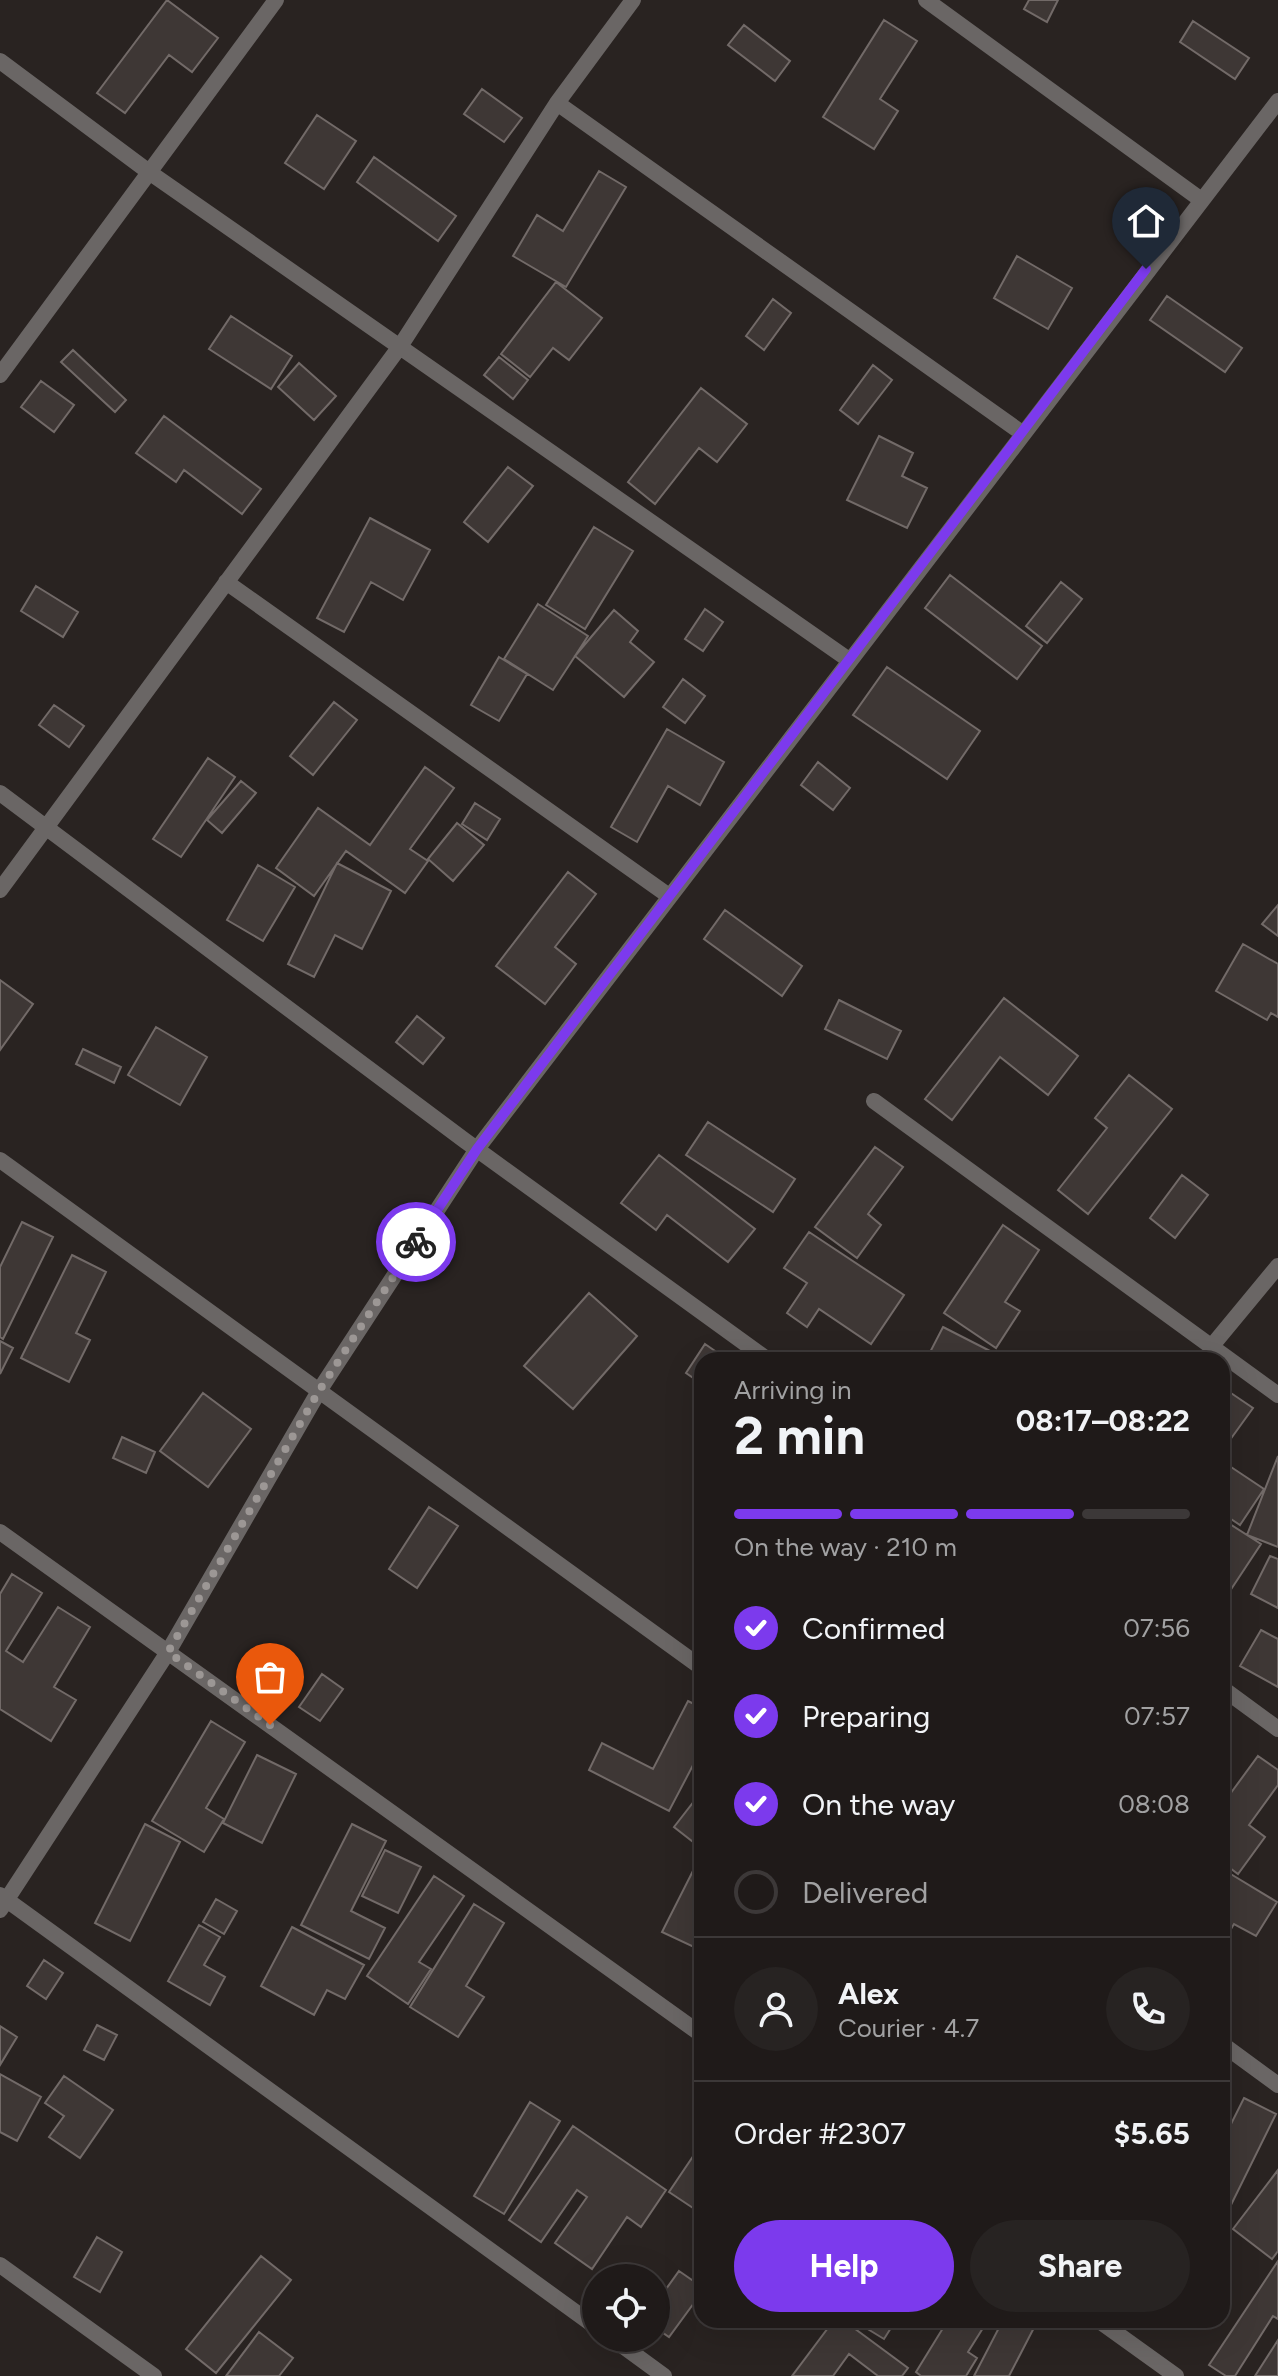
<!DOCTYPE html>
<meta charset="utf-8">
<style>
:root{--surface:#1f1a19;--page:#272322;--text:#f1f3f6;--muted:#a1a1a2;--line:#3c3838;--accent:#7c3aed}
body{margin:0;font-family:Figtree,sans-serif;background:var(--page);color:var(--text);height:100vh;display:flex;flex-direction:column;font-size:30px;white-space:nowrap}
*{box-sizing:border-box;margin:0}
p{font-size:26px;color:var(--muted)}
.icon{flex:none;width:44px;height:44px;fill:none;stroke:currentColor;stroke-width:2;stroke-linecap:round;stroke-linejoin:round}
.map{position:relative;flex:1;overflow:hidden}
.sheet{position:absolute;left:694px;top:1352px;width:536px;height:976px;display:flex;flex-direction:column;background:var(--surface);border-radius:24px;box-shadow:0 8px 32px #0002,0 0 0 2px var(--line)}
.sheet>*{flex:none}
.controls{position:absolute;left:582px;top:2264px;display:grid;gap:16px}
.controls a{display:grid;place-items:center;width:88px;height:88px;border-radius:50%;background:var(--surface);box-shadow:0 8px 32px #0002,0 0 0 2px var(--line);font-size:40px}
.pin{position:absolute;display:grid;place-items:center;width:68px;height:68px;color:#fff;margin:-82px -34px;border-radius:50% 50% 50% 0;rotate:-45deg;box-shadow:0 0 8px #0007}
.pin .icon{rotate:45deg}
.courier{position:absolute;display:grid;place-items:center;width:80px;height:80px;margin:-40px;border:6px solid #7c3aed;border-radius:50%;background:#fff;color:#222;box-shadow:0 2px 10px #0007}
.summary em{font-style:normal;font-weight:700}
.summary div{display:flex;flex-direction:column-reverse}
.summary{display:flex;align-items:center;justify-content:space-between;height:136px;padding:0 40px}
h1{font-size:52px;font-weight:700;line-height:60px}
.bar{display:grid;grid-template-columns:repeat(4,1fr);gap:12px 8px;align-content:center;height:96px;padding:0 40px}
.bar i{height:10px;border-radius:6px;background:var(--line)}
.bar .on{background:var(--accent)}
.bar p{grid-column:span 4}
.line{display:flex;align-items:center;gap:20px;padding:0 40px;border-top:2px solid var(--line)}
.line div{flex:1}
.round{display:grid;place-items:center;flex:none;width:84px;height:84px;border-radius:42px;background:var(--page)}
ol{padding:0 40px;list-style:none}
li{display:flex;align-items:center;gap:24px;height:88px}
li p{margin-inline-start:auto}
li .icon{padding:8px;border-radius:50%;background:var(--accent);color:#fff;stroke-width:4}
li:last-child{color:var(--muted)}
li i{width:44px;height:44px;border:4px solid var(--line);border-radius:50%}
.action{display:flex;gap:16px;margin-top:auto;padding:16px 40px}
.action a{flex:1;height:92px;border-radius:48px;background:var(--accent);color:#fff;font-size:32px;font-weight:700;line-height:92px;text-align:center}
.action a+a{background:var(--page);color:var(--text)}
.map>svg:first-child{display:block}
.building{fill:#3e3735;stroke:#726a68;stroke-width:2}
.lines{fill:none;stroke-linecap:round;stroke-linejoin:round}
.street{stroke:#6a6665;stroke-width:16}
.done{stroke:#9c9795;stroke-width:8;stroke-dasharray:0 14.4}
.route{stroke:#7c3aed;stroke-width:10}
</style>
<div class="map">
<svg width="1278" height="2376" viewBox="0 0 1278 2376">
<rect width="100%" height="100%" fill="#292321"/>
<!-- building -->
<path class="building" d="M167,0L218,38L192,72L169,55L125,113L97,93Z
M1029,0H1058L1047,22L1024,9Z
M884,20L917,41L880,99L898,111L874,149L823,117Z
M1193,21L1249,58L1235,79L1180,42Z
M744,25L790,61L775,81L728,45Z
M482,89L522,118L504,142L464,114Z
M317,115L356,141L324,189L285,163Z
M374,157L456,216L438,241L357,182Z
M599,171L626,187L566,287L513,256L537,215L563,231Z
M1017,256L1072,288L1048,329L994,298Z
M556,282L602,318L569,360L553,348L530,377L501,354Z
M1167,296L1242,348L1225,372L1150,320Z
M773,299L791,313L764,350L746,336Z
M231,316L292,356L271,389L209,349Z
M73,350L126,400L115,412L61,362Z
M499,357L528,380L513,399L484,375Z
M299,363L336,396L314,420L278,387Z
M873,365L892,380L858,424L840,410Z
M41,381L74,405L54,432L21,407Z
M701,388L747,424L717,462L699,448L655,504L628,482Z
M164,416L261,489L242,514L184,470L176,482L136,453Z
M879,436L913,453L902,476L927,488L907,528L847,500Z
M508,467L533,486L488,542L464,522Z
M370,518L430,550L403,600L371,582L344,632L317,618Z
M594,527L633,551L585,629L546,605Z
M950,575L1042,646L1017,679L925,608Z
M1061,582L1082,599L1047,643L1026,626Z
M36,586L78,612L63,637L21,611Z
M538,604L588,636L553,690L504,659Z
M705,609L723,622L703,651L685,639Z
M614,610L638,631L630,642L654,662L624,697L575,656Z
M499,657L527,674L499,721L471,705Z
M887,667L980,731L947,779L853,715Z
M683,679L705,696L685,723L663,707Z
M334,702L357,720L313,775L290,756Z
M54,705L84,726L69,747L39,725Z
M667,729L724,762L700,805L668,786L637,842L611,827Z
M208,758L235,777L181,857L153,839Z
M818,762L850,788L833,810L801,785Z
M425,767L454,788L410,849L428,861L405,893L346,851L314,896L276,868L318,808L370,845Z
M241,781L256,793L222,833L207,820Z
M475,803L500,819L487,840L462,824Z
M457,823L484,845L453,881L428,859Z
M337,863L391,891L362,949L335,935L314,977L288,964Z
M258,865L295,887L263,941L227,920Z
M568,872L596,894L555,947L576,964L545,1004L496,966Z
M1278,905V936L1262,924Z
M725,910L802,966L782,996L704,939Z
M1243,944L1278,964V1017L1271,1013L1267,1020L1216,991Z
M0,980L33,1004L0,1050Z
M1004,998L1078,1056L1048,1095L1000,1057L952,1120L925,1099Z
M839,1000L901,1031L887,1059L825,1029Z
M417,1016L444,1038L423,1064L396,1042Z
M156,1027L207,1057L180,1105L128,1075Z
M83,1049L121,1067L114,1083L76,1064Z
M1129,1075L1172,1109L1088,1214L1058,1190L1107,1128L1095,1118Z
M708,1122L795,1179L773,1212L686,1155Z
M875,1147L903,1167L868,1214L881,1225L857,1258L815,1227Z
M659,1155L755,1229L728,1262L667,1215L656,1230L621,1203Z
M1182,1175L1208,1195L1175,1238L1150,1218Z
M22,1222L53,1237L3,1339L0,1337V1267Z
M1003,1225L1039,1250L1005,1302L1020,1311L996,1348L944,1313Z
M809,1232L904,1295L871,1344L819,1309L807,1327L787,1313L807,1283L784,1268Z
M72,1255L106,1272L76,1333L90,1340L69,1382L21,1358Z
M589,1293L637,1336L573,1409L524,1366Z
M943,1327L994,1353L990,1360H926Z
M0,1341L13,1348L0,1374Z
M705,1344L728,1360H702V1384L686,1373Z
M1222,1387L1253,1408L1222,1451Z
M203,1393L251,1429L208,1487L160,1451Z
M122,1437L155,1452L146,1473L113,1458Z
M1278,1456V1547L1247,1535Z
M1228,1465L1264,1489L1240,1525L1222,1513V1474Z
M429,1507L458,1526L417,1588L389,1569Z
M1222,1519L1261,1544L1222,1603Z
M1270,1556L1278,1559V1608L1251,1594Z
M12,1574L42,1593L6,1651L23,1662L58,1607L90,1627L54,1687L76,1700L51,1741L0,1709V1594Z
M1261,1630L1278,1639V1687L1240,1666Z
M263,1653L291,1667L280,1689L252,1675Z
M322,1674L343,1689L320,1721L299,1707Z
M688,1701L702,1708V1748L669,1811L589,1770L602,1743L653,1769Z
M211,1721L245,1742L206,1808L224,1819L204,1852L152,1821Z
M257,1755L296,1774L262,1843L223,1823Z
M1258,1756L1278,1770V1785L1249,1825L1265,1837L1238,1874L1222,1862V1805Z
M702,1791V1849L674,1827Z
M145,1824L180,1842L130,1941L95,1923Z
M352,1824L386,1841L351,1911L385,1928L369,1959L301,1925Z
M385,1850L421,1867L398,1913L362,1896Z
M700,1857L702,1936L696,1948L662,1932Z
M1229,1873L1277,1902L1256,1936L1234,1924L1222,1944V1884Z
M434,1876L464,1896L419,1962L431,1969L408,2004L367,1976Z
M216,1899L237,1911L224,1934L203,1922Z
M474,1904L504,1923L466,1986L484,1997L458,2037L410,2007Z
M199,1925L220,1937L204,1965L225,1977L210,2005L168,1981Z
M292,1927L364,1965L345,1999L327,1990L314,2015L261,1986Z
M44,1960L63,1973L46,1999L27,1986Z
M97,2025L117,2035L104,2060L84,2050Z
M0,2026L17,2037L0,2065Z
M0,2074L41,2097L17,2141L0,2132Z
M64,2076L113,2110L80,2158L49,2137L64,2116L45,2103Z
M1244,2098L1276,2114L1225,2217L1222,2215V2142Z
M530,2102L560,2121L504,2214L474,2196Z
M573,2126L666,2190L641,2227L627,2217L592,2269L555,2243L587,2197L577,2190L541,2242L509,2220Z
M702,2143V2214L669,2192Z
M1278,2170V2251L1272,2259L1233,2229Z
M97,2237L122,2252L100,2292L74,2277Z
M261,2256L291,2280L216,2373L186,2349Z
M1278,2261V2319L1273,2316L1235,2376H1226L1209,2365Z
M679,2271L702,2287V2292L669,2337L656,2328V2303Z
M834,2320H843L908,2368L902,2376H878L849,2354L833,2376H792Z
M853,2320H896L884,2339Z
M948,2320H988L968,2352L977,2358L966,2376H921L916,2372Z
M1003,2320H1038L1009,2376H974Z
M259,2332L293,2358L279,2376H226Z
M1278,2340V2376H1255Z"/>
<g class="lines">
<!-- street -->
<path class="street" d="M926,0L1200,199
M0,61L149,172L849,660
M557,103L1022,433
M0,375L276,0
M226,582L669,896
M0,793L464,1140L768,1360
M0,890L401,345L557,103L633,0
M874,1101L1278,1395
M0,1160L702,1668
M1211,1347L1278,1266
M0,1532L702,2035
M1222,1688L1278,1729
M0,1895L596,2327
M0,1910L168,1652L319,1391L477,1149L1278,101
M1222,2044L1278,2085
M0,2265L154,2376
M1098,2320L1176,2376
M612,2338L664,2376"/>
</g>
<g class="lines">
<!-- done -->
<path class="done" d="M270,1725L168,1652L319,1391L416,1242"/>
<!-- route -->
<path class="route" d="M416,1242L477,1149L1146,269"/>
</g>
</svg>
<div class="controls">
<a><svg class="icon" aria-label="locate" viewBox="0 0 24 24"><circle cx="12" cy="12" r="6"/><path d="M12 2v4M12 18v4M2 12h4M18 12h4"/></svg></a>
</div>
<div class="pin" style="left:270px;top:1725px;background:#ea580c"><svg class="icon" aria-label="bag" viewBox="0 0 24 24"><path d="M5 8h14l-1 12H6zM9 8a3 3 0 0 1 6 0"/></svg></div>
<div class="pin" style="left:1146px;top:269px;background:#1f2937"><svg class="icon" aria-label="home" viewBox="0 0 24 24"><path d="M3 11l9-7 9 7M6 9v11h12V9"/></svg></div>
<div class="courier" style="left:416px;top:1242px"><svg class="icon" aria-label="bike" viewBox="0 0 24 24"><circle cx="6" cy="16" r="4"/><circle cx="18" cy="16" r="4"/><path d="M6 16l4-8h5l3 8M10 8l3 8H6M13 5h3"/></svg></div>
<section class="sheet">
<div class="summary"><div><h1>2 min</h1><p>Arriving in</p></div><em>08:17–08:22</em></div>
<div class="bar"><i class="on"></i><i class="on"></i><i class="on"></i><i></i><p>On the way · 210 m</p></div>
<ol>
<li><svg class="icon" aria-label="check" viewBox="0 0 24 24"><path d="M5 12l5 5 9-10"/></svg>Confirmed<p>07:56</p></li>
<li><svg class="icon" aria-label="check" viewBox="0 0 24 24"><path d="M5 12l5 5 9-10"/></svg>Preparing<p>07:57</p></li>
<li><svg class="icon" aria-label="check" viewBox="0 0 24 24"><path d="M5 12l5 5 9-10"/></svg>On the way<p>08:08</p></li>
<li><i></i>Delivered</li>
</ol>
<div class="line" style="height:144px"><a class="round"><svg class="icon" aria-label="person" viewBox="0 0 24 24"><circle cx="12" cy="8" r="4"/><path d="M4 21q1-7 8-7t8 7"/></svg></a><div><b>Alex</b><p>Courier · 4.7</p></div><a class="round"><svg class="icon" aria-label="phone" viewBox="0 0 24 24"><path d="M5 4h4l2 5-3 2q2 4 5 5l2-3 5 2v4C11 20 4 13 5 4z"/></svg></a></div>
<div class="line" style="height:104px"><div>Order #2307</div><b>$5.65</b></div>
<div class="action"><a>Help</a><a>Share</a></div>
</section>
</div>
